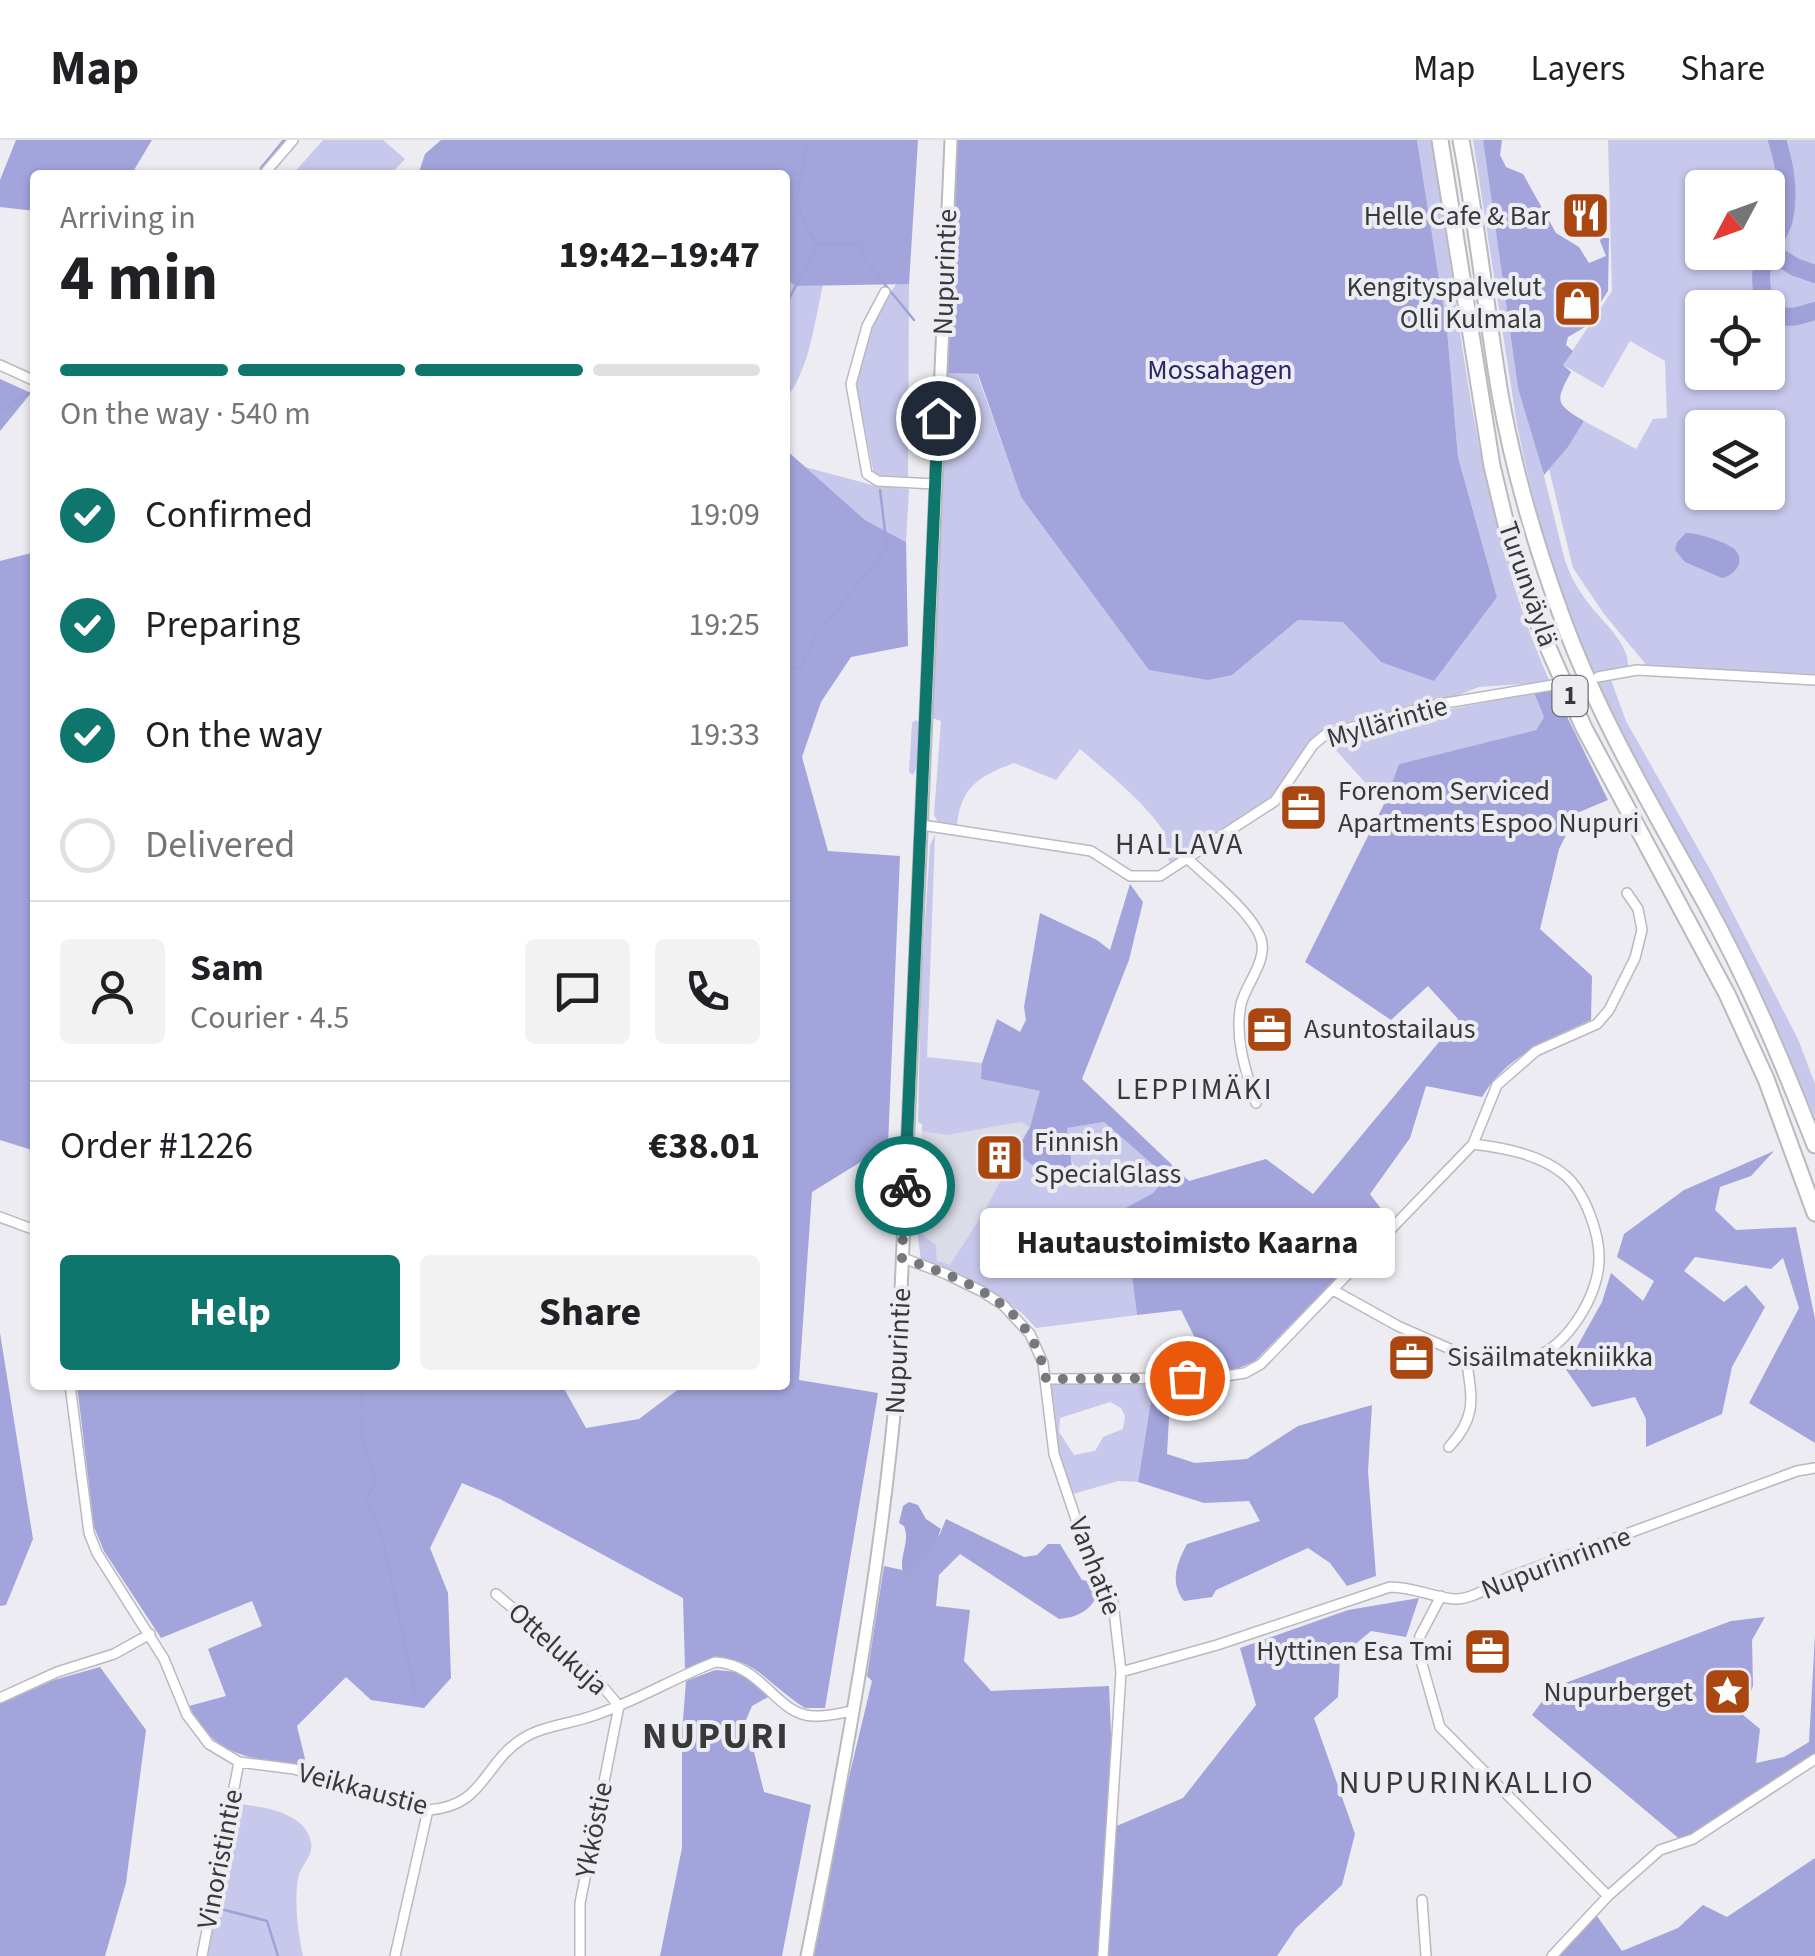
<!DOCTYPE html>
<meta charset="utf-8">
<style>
:root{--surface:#fff;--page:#f2f2f2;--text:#202124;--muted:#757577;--line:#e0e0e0;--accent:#0f766e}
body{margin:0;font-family:"Source Sans 3",sans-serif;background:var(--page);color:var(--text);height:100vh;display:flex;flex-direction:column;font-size:38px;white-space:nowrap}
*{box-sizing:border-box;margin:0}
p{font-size:32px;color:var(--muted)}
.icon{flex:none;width:55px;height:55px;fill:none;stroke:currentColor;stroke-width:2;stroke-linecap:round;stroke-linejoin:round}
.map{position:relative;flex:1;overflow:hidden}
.panel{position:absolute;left:30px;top:30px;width:760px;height:1220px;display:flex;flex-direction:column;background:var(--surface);border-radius:10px;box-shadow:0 2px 8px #0004}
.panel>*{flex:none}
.needle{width:65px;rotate:229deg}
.buttons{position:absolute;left:1685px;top:30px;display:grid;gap:20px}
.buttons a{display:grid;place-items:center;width:100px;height:100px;border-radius:10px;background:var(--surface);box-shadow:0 2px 8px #0004;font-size:50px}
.pin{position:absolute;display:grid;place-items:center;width:85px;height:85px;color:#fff;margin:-42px;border:5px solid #fff;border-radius:50%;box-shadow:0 2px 10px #0007}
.courier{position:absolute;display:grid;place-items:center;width:100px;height:100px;margin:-50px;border:8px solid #0f766e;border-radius:50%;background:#fff;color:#222;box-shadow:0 2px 12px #0007}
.bubble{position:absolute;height:70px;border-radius:10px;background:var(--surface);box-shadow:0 2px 8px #0004;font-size:32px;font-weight:700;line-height:70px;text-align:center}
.summary em{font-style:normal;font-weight:700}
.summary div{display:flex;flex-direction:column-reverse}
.summary{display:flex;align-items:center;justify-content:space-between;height:170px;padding:0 30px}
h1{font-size:65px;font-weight:700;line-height:75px}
.bar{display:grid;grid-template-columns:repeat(4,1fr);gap:15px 10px;align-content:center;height:120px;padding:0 30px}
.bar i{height:12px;border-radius:8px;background:var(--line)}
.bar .current{background:var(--accent)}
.bar p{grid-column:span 4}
.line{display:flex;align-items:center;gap:25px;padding:0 30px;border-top:2px solid var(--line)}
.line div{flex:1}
.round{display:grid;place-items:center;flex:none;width:105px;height:105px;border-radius:10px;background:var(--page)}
ol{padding:0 30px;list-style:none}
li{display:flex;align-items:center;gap:30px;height:110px}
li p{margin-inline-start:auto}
li .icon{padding:10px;border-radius:50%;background:var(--accent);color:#fff;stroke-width:4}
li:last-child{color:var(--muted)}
li i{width:55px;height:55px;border:5px solid var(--line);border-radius:50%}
.button{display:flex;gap:20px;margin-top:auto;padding:20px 30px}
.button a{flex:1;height:115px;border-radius:10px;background:var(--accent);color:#fff;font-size:40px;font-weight:700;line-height:115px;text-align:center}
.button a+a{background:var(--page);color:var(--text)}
header{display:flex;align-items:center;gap:60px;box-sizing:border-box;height:140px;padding:0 50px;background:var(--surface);border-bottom:2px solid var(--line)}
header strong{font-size:48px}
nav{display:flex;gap:55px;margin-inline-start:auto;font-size:35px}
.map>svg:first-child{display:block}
.built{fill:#dbdce8}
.green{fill:#c7c8eb;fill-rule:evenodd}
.forest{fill:#a3a4db}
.water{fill:#a0a1d8}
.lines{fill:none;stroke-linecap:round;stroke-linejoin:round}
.stream{stroke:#a0a1d8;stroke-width:2.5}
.river{stroke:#a0a1d8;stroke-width:18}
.minor-casing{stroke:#b9b9be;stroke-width:12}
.secondary-casing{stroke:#b9b9be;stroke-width:15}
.motorway-casing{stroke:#b9b9be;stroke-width:19}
.minor{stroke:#fff;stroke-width:9}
.secondary{stroke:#fff;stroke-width:11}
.motorway{stroke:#fff;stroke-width:15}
.done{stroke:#77787b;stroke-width:10;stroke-dasharray:0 18}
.route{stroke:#0f766e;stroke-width:12}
.labels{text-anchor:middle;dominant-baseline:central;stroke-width:8;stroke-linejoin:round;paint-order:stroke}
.shield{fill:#ececf2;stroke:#6e6f72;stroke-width:2.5}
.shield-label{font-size:25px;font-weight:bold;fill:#38393b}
.poi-label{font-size:28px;fill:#38393b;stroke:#ececf2;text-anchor:end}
.street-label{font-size:28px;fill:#38393b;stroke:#ececf2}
.park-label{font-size:28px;fill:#2c2566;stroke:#ececf2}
.neighbourhood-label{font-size:30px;letter-spacing:2.5px;fill:#38393b;stroke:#ececf2}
.quarter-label{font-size:32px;letter-spacing:2.5px;fill:#38393b;stroke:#ececf2}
.district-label{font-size:38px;font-weight:bold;letter-spacing:2.5px;fill:#38393b;stroke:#ececf2}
</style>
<header>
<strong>Map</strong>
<nav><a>Map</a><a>Layers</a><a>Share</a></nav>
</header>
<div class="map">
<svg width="1815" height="1816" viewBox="0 0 1815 1816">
<rect width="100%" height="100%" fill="#ececf2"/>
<!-- built -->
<path class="built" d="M1021,982L1030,987L984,1072L950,1126L937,1121L936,1105L917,1091L922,991L947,995Z"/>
<!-- green -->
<path class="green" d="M323,0H383L405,19L390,35H292Z
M1417,0H1431L1437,27C1462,201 1478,379 1550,542L1479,547L1451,558L1334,585L1321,593L1272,658L1173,727C1163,716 1170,701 1162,689C1141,659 1108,633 1080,609L1056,640L1014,623C980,636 959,647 957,688L938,683L934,675L941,581L932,578L947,233L977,234L1021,357L1232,535L1298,480L1343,481L1381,522L1497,457L1458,317L1447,189Z
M1473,0H1483L1518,248L1530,279L1564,417C1569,433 1576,447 1586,460C1599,479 1629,502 1628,526L1595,535L1570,478L1547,411L1529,341L1517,285Z
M1608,0H1815V537L1648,527L1604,474L1573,428L1549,329L1568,307L1584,281L1636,309L1653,279L1667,278L1665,221L1630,201L1603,248L1563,225L1612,151ZM1702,48H1768V112H1702ZM1702,168H1768V232H1702ZM1702,288H1768V352H1702Z
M785,139L796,146L823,145C814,183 810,229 785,260Z
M896,144H909L908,338L886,339L874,334L855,243L871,185Z
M805,327L876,346L909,349L906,402L865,380Z
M1611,540L1626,581L1713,735L1798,899L1815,944V978L1761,854L1602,555L1598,542Z
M1534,553L1544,577L1536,590L1399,624L1384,664L1327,600L1364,586Z
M916,580L920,583L917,627L913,635L909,632L912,583Z
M935,695L927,917L982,923V939L1041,951L1030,987L1021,982L947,995L922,991V984L918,982L921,848L930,705Z
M1104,982L1167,1037L1153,1053L1125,1069L1137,1175L1036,1188L1022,1173L980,1146L921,1120L917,1091L936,1105L937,1121L950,1125L984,1072L1015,1013L1036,1025L1054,1043L1074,1026L1067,1010L1066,988Z
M1056,1242H1154L1138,1342L1118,1341L1073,1354C1062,1320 1045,1282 1051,1245ZM1110,1262L1121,1268L1125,1276L1123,1289L1103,1297L1095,1311L1074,1315L1059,1292L1060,1278Z
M239,1664C263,1667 305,1672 311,1702C314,1717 300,1725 298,1738C294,1762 298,1793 303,1816H207Z"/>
<!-- forest -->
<path class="forest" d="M16,0H152L131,35H35V71L0,67V40Z
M441,0H918L909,144L796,146L785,139V35H418L425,14Z
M957,0H1417L1447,189L1458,317L1497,457L1434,541L1381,522L1343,482L1298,480L1232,535L1208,540L1149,530L1021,357L978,234L947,233Z
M1483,0H1502L1500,15L1506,27L1523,34L1556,93L1579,107L1589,123L1606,116L1600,101L1601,98H1609L1608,151L1585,187L1568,197L1566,205L1573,211L1563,225L1571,232C1555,261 1555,264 1584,281L1568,307L1544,335L1518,248Z
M0,239L31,253L0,291Z
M785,309L865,380L906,402L908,506L851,517L821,562L802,617L828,711L900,716L888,1005L812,1052L799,1240L878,1253L825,1568H805C757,1537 747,1502 685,1529L683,1458L500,1359L462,1343L430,1408L448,1453L451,1538L424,1568L371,1560L346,1537L297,1586L307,1627C255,1618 215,1620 189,1566L226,1556L208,1509L262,1486L252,1461L161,1498L104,1411L94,1387L77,1245H562L586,1288L639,1279L684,1245H785Z
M35,412V1011L0,1000V421Z
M1554,550L1608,660L1577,673L1559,709L1540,789L1592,836L1591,880C1549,899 1507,915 1482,957L1426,946L1410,998L1370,1054L1391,1082L1255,1221L1237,1229L1211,1230L1181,1170L1137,1175L1124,1069L1153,1053L1167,1037L1104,982L1067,988C1067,1009 1075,1025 1072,1046C1049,1042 1035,1025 1015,1013L1030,987L1040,951L981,939L982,923L997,879L1020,892L1026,880L1024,867L1040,773L1097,800L1110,810L1130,744L1143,762L1129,820L1082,939L1189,1041L1266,1019L1313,1054L1458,879L1428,846L1391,880L1305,822L1384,664L1399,624L1536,590L1544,577L1534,553Z
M1774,1011L1751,1036L1720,1047L1715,1070L1736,1090L1796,1087L1815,1179V1303L1749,1263L1799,1168L1783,1118L1771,1129L1695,1117L1684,1131L1724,1162L1746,1145L1765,1167L1732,1227L1722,1274L1646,1307V1279L1635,1257L1592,1267L1565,1228L1602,1162L1611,1133L1643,1161L1654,1141L1617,1117L1624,1094L1684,1050Z
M0,1193L33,1399L6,1465L0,1466Z
M1154,1242H1171L1167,1314L1195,1323L1247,1319L1298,1286L1372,1265L1368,1331L1376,1436L1347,1446L1330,1423L1308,1408L1216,1450L1212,1457L1184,1461C1169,1442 1177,1423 1187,1404L1260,1381L1249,1361L1204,1363L1138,1342Z
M946,1379L1024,1417L1037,1415L1048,1404H1060L1082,1440L1089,1441L1092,1436L1101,1443C1096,1467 1082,1477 1059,1479L960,1414L939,1435L936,1466L970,1470L964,1521L991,1551L1109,1546L1112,1618L1107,1690L1183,1658L1256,1565L1240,1508L1348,1470L1419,1458L1406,1497L1371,1491L1340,1517L1338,1557L1314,1578L1355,1694L1342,1745L1296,1788L1277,1816H813L833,1704L872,1541L867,1536L884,1426L902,1430L904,1435L940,1394Z
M1765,1477L1752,1500L1753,1546L1742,1574L1760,1589L1756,1623L1784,1617L1809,1602L1815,1495V1620L1683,1702L1532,1575L1552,1548L1731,1481Z
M100,1527L146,1590L126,1743L105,1816H0V1564L54,1540Z
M715,1530L740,1532L770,1556L752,1566L746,1580L764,1652L811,1665L782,1816H660L682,1708V1593L686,1541Z
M1815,1718V1816H1552L1594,1772L1622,1811L1678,1788L1703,1765L1727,1777Z"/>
<!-- water -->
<path class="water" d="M1686,393C1698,393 1723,401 1733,408C1747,419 1736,435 1722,438L1685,422L1675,410L1677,402Z
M909,1362L918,1365L926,1379L941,1389L932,1411L909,1435L904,1436C897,1417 911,1404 904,1386L899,1383L903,1366Z"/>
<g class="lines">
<!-- stream -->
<path class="stream" d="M808,0C800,46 787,61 817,104
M261,28L284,0
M818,105L861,103L864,119L914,180
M785,166L817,106
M0,271L35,250
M824,486L887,408L880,350
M785,531L801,528L816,496
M362,1267L363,1245
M362,1274V1299L376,1344L366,1358L383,1400L416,1558
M217,1768L267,1781L278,1816"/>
<!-- river -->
<path class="river" d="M1777,0C1785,25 1790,53 1784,79C1781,92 1772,103 1766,115C1757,133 1759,171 1784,176C1794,179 1806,173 1815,171
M1769,111L1795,127L1815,134"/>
<defs>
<path id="minor" d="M263,35L293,0
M885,152L867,186L851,244L867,334L878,341L934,344
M0,225L35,241
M1598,537L1637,530L1815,540
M922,685L1091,711L1130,736H1160L1275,661L1313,605L1326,594L1440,564L1553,545
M1188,719C1209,739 1252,772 1261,799C1268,820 1246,844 1241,864C1234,898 1246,932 1256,963
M0,1077L35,1090
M903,1118L946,1134L981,1151L1003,1165L1030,1194L1043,1223L1054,1314L1082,1397L1113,1462L1121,1532L1103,1816
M1333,1150L1398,1186L1466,1216C1471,1256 1479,1275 1449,1307
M1466,1216C1488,1218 1513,1225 1534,1217C1568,1206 1599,1154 1599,1120C1600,1094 1585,1053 1566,1036C1541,1014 1504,1008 1473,1004
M1046,1239L1212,1238L1245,1233L1261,1224L1473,1004L1497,945L1536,911L1597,884L1609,870L1635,818L1642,790L1638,769L1627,753
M70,1245L89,1393L97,1413L164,1519L187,1575L209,1604L239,1622L294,1629L428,1670C484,1667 483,1624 522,1599C543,1585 572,1584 595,1575C636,1561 674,1538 715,1522C762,1524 776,1574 812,1576C825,1577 840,1573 853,1571
M496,1454L598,1541L619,1566L580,1763V1816
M1441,1456L1420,1496L1418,1510L1440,1587L1608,1756
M1121,1532L1217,1505L1390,1447C1413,1447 1432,1457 1454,1459C1472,1460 1492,1445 1507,1438L1797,1331L1815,1328
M0,1558L57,1532L114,1514L150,1494
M1422,1760L1426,1816
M202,1816L239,1622
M395,1816L428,1670
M1552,1816L1608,1756L1660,1710L1693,1699L1815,1619"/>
<path id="secondary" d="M807,1816C845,1626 880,1436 897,1243L951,0"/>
<path id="motorway" d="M1440,0L1492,326L1509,397L1542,494L1584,588L1727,854L1766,939L1815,1073
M1461,0C1477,84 1486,170 1500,254C1514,332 1536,407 1563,480C1600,580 1655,672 1706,764C1749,842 1783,923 1815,1005"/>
</defs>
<!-- minor casing -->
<use href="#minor" class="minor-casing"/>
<!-- secondary casing -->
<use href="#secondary" class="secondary-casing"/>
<!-- motorway casing -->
<use href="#motorway" class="motorway-casing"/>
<!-- minor -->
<use href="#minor" class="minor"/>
<!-- secondary -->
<use href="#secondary" class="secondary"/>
<!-- motorway -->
<use href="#motorway" class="motorway"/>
</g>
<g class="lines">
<!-- done -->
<path class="done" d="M905,1046L902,1118C968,1141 1032,1163 1046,1239L1187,1238"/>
<!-- route -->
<path class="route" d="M905,1046L938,278"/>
</g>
<!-- icons -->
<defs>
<symbol id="restaurant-square" viewBox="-11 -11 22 22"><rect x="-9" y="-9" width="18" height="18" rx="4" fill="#aa4711" stroke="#ececf2"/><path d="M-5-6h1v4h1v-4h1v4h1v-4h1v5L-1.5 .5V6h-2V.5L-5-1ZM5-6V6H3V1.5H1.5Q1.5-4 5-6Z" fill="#fff"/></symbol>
<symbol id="shop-square" viewBox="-11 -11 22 22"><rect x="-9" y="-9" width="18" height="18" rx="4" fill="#aa4711" stroke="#ececf2"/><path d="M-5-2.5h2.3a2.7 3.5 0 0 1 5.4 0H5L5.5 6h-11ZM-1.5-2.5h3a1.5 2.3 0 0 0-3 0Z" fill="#fff"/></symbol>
<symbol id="office-square" viewBox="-11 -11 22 22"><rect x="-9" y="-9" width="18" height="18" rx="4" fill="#aa4711" stroke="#ececf2"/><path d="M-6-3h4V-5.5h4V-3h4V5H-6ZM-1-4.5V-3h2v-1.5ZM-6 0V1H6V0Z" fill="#fff"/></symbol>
<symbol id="building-square" viewBox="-11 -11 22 22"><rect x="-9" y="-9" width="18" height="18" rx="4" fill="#aa4711" stroke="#ececf2"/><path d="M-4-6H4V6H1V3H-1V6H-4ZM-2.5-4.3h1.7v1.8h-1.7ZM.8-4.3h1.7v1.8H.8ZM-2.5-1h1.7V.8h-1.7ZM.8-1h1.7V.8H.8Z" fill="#fff"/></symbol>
<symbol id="sight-square" viewBox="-11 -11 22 22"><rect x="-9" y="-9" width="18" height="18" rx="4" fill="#aa4711" stroke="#ececf2"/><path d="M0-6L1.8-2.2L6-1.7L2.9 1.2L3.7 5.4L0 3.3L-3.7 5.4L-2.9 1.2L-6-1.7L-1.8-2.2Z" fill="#fff"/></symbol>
</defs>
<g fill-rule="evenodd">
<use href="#restaurant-square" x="1558" y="48" width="55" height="55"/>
<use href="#shop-square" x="1550" y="136" width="55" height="55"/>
<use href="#office-square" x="1276" y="640" width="55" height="55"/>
<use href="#office-square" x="1242" y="862" width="55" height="55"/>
<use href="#building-square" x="972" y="990" width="55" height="55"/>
<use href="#office-square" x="1384" y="1190" width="55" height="55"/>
<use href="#office-square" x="1460" y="1484" width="55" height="55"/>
<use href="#sight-square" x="1700" y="1524" width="55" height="55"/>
</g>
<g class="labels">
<!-- shield labels -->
<rect class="shield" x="1552.5" y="536" width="35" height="40" rx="8"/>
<g class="shield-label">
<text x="1570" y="556">1</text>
</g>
<!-- poi labels -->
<g class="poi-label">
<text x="1550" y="76">Helle Cafe &amp; Bar</text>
<text x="1542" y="147">Kengityspalvelut<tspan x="1542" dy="32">Olli Kulmala</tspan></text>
<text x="1338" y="651" text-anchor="start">Forenom Serviced<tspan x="1338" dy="32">Apartments Espoo Nupuri</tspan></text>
<text x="1304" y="889" text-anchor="start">Asuntostailaus</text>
<text x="1034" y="1002" text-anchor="start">Finnish<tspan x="1034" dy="32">SpecialGlass</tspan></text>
<text x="1447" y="1217" text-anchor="start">Sisäilmatekniikka</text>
<text x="1453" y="1511">Hyttinen Esa Tmi</text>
<text x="1693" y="1552">Nupurberget</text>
</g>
<!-- street labels -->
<g class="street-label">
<text transform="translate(945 132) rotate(-88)">Nupurintie</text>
<text transform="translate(1528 444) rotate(71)">Turunväylä</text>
<text transform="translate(1387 582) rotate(-16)">Myllärintie</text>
<text transform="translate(898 1211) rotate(-87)">Nupurintie</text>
<text transform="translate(1556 1423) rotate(-21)">Nupurinrinne</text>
<text transform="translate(1095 1426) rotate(69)">Vanhatie</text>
<text transform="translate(558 1509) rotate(42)">Ottelukuja</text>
<text transform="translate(363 1649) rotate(15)">Veikkaustie</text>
<text transform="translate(594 1690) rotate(-79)">Ykköstie</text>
<text transform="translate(220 1719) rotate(-79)">Vinoristintie</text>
</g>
<!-- park labels -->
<g class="park-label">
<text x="1220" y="230">Mossahagen</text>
</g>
<!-- neighbourhood labels -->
<g class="neighbourhood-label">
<text x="1180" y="704">HALLAVA</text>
<text x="1195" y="949">LEPPIMÄKI</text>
</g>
<!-- quarter labels -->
<g class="quarter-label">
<text x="1467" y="1643">NUPURINKALLIO</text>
</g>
<!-- district labels -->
<g class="district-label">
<text x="716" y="1596">NUPURI</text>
</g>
</g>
</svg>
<div class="buttons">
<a><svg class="needle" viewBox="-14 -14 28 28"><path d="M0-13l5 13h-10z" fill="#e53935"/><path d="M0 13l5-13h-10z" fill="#757577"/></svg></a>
<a><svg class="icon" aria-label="locate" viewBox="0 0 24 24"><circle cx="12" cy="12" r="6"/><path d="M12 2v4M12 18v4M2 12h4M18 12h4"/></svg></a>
<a><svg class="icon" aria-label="layers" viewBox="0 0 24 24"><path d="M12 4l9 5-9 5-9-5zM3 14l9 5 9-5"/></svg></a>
</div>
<div class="pin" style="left:1187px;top:1238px;background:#ea580c"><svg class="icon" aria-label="bag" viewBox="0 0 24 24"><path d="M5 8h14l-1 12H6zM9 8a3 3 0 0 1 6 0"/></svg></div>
<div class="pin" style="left:938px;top:278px;background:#1f2937"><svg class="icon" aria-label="home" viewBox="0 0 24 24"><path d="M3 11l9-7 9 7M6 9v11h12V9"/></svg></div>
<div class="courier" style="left:905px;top:1046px"><svg class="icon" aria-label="bike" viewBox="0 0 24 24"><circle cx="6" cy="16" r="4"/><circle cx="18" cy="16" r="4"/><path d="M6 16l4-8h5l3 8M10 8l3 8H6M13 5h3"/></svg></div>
<div class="bubble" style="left:980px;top:1068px;width:415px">Hautaustoimisto Kaarna</div>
<section class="panel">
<div class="summary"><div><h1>4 min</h1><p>Arriving in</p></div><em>19:42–19:47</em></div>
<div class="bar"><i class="current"></i><i class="current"></i><i class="current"></i><i></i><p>On the way · 540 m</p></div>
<ol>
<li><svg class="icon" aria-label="check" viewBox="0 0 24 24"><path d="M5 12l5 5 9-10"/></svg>Confirmed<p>19:09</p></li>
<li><svg class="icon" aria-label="check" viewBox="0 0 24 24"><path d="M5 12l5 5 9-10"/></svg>Preparing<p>19:25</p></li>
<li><svg class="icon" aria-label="check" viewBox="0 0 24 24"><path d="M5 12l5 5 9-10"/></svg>On the way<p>19:33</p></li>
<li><i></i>Delivered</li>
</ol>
<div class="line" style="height:180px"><a class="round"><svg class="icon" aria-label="person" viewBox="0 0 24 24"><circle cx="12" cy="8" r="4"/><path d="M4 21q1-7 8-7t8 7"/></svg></a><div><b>Sam</b><p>Courier · 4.5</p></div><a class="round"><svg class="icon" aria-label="chat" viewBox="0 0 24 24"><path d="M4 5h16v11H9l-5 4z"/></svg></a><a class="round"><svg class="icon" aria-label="phone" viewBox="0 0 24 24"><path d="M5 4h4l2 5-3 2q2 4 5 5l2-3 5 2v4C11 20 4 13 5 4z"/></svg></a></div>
<div class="line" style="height:130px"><div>Order #1226</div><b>€38.01</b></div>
<div class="button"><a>Help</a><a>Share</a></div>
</section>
</div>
